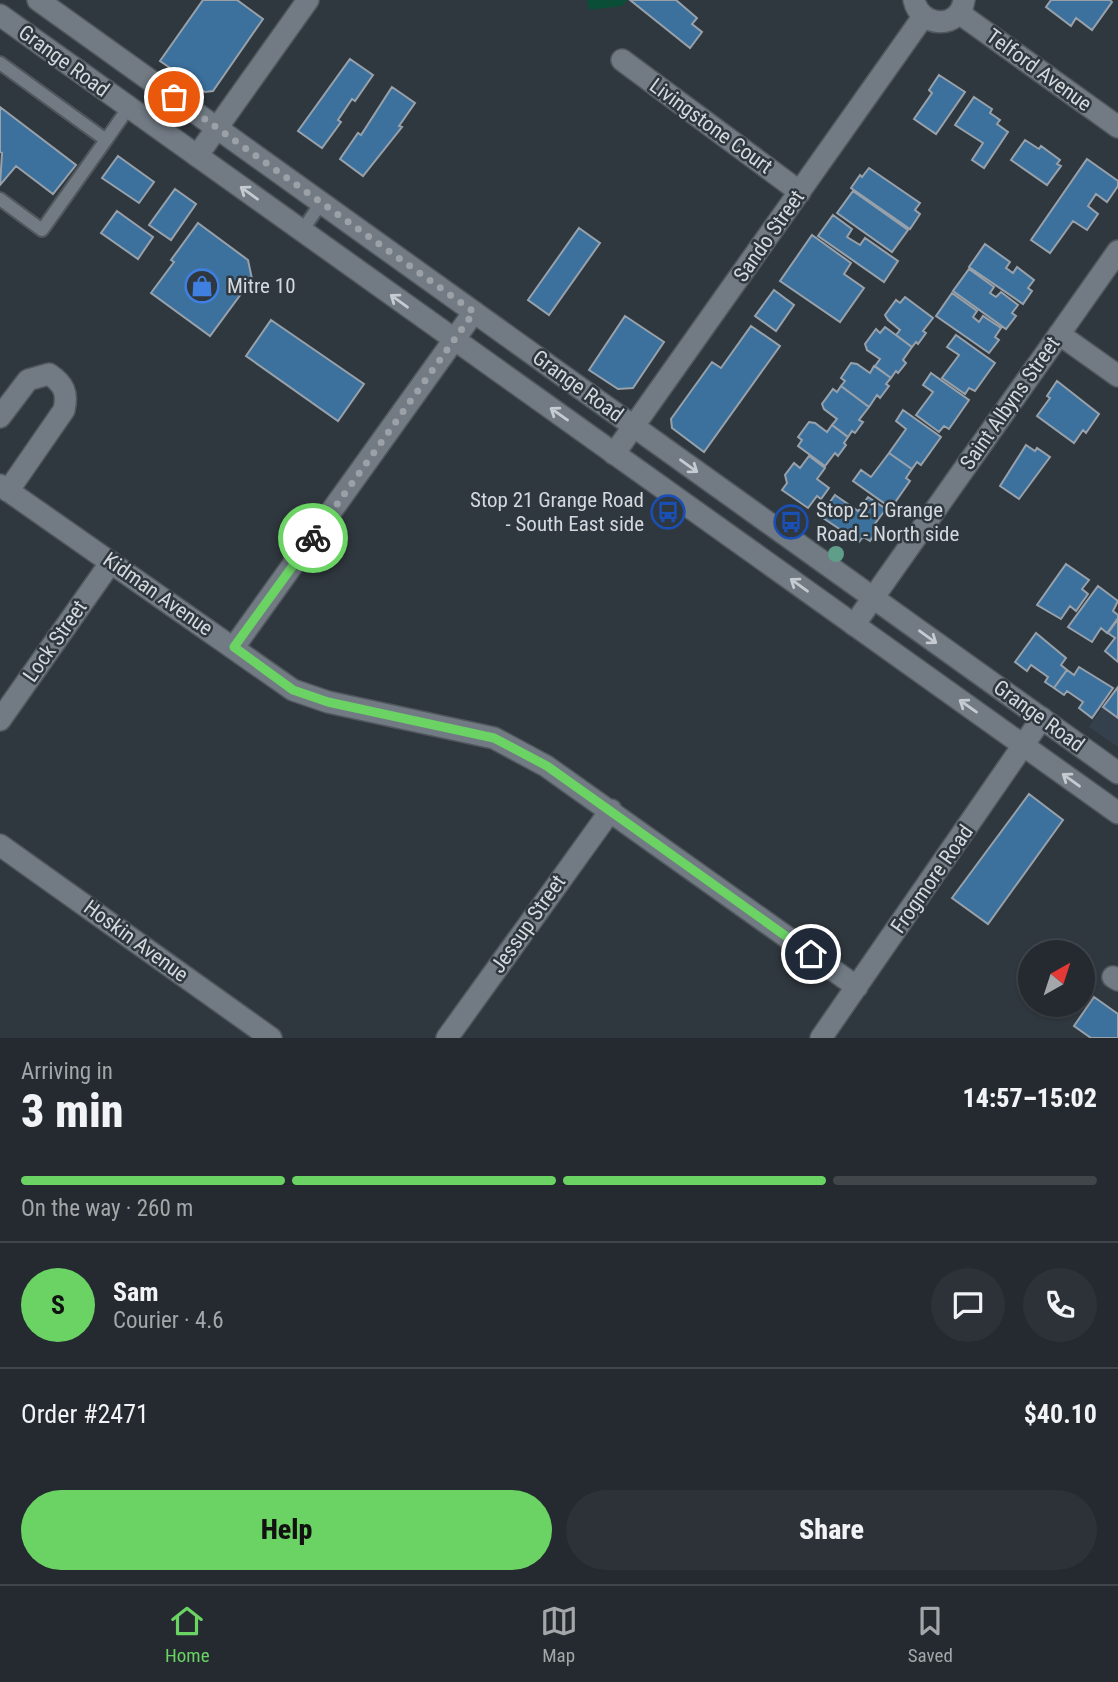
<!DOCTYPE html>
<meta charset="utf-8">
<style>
:root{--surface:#242a2f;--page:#2c3237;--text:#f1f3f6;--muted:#a3a7aa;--line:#41464b;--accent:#6ad364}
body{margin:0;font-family:"Roboto Condensed",sans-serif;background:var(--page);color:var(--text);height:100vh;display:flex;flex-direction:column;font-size:26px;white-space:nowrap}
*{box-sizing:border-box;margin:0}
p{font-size:23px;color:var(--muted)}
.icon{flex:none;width:38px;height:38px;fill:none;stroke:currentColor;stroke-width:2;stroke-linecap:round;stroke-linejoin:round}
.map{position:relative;height:1038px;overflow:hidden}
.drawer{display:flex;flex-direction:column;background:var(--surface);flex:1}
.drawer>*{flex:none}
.needle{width:46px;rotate:39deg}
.buttons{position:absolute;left:1018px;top:940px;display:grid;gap:14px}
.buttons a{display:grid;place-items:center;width:77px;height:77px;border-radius:50%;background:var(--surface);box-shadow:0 2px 5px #0004,0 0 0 2px var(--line);font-size:35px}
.pin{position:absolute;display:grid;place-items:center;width:60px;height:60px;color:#fff;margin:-30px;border:4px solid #fff;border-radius:50%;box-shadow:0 2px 7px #0007}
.courier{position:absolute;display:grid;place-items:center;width:70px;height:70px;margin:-35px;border:5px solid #6ad364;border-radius:50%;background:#fff;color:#222;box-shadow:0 2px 9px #0007}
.headline em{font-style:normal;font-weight:800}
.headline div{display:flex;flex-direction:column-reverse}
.headline{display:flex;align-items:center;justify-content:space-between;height:119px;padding:0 21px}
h1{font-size:46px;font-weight:800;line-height:52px}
.bar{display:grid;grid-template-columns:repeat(4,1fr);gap:10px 7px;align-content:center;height:84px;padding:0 21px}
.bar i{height:9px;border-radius:5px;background:var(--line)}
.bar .current{background:var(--accent)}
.bar p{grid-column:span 4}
.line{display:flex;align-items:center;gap:18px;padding:0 21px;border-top:2px solid var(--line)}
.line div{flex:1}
.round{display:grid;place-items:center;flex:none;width:74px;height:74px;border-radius:37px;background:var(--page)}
.button{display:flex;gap:14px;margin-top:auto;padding:14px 21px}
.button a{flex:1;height:80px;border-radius:42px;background:var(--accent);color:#111;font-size:28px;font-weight:800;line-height:80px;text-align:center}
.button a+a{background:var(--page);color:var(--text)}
.dock{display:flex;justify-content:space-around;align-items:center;height:98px;border-top:2px solid var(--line);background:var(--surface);font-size:19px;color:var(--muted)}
.dock a{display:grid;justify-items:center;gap:4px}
.dock .current{color:var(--accent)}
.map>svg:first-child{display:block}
.built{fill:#34414d}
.green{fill:#0a4e37}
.building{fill:#3c719e;stroke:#98a1aa;stroke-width:2}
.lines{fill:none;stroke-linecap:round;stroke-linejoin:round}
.lane-casing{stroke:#50575d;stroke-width:16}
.street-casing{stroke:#50575d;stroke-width:24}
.secondary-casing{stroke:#50575d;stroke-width:24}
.lane{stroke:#727b84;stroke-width:12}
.street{stroke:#727b84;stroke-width:21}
.secondary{stroke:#727b84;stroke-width:21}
.tree{fill:#5f9e88}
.oneway{stroke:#c5cbd0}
.done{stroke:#9ba1a6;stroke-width:7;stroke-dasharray:0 12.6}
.route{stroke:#6ad364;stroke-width:9}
.labels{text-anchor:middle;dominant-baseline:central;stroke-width:5;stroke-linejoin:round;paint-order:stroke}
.street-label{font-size:21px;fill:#d4d9de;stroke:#30383f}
.poi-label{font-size:21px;fill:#d4d9de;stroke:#30383f;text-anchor:start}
</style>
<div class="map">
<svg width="1118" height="1038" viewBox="0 0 1118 1038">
<rect width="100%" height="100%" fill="#30383f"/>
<!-- built -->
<path class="built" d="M1118,685V747L1089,727Z"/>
<!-- green -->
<path class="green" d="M587,0H627L622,6L589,10Z"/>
<!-- building -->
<path class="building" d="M203,0H237L263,19L213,91L205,92L160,61Z
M630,0H676L697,18L692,24L702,32L690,48Z
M1051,0H1110L1112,2L1092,30L1076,18L1071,26L1046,7Z
M350,59L373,75L355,101L352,99L338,120L341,122L322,148L298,131Z
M939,75L965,92L936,134L914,119L932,93L929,90Z
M392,87L415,103L399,126L402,127L363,176L340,159L358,133L361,135Z
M974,97L992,109L990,113L1000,120L997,124L1008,132L984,168L972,160L983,143L955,125Z
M0,107L76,165L53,194L16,166L0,185L2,153L0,152Z
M1025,140L1039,149L1041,146L1060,160L1057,164L1061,166L1047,185L1011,160Z
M118,156L154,182L139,203L102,178Z
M1087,159L1118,181V186L1107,202L1096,194L1088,206L1098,214L1087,230L1073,221L1050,253L1031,240Z
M869,168L920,203L915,210L920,214L910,229L851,188L860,175L862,177Z
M175,189L196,204L171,240L149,225Z
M853,191L908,230L892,252L837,213Z
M117,211L153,237L138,259L101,233Z
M833,215L852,229L847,237L860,245L865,238L898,261L884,282L818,236Z
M198,223L248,260L252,279L210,336L151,293L174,262L171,260Z
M579,228L600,243L549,315L528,300Z
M812,235L851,263L844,274L864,288L840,322L780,281Z
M985,244L1010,262L1006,268L1013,273L1017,267L1034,280L1028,288L1032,291L1023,304L969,267Z
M969,269L994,287L990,293L996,297L1001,292L1018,305L1012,313L1016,316L1006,329L953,291Z
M774,290L794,305L776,331L755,316Z
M952,293L977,311L973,317L979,322L983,316L1001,328L995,337L999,340L989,353L936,316Z
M905,297L933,318L923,331L926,333L918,344L916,342L912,347L896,335L900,330L888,320L885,315L896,300L900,303Z
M625,316L664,342L633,388L618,389L589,370Z
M271,320L364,384L338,421L246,356Z
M751,326L780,346L704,452L672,428L671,419L712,362L721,368Z
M885,327L912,347L903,360L906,363L898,373L896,371L891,378L875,366L880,359L867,350L865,344L876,329L880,333Z
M956,335L995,363L975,391L969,388L965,394L942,378L959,355L947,347Z
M851,363L857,364L870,373L874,366L891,378L886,384L889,386L880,398L877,395L869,407L841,386L845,381L841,378Z
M931,373L969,400L949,429L944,426L939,432L916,415L933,392L923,385Z
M1057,381L1099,414L1086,433L1083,430L1074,443L1037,416L1050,398L1047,396Z
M841,386L869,407L859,420L863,422L855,433L852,431L848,437L832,425L837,419L824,409L822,404L833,389L837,392Z
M903,410L941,437L921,465L917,462L912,469L889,453L906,429L896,421Z
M809,422L815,423L827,432L832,425L848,437L844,443L846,445L838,456L835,453L825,466L798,446L802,440L798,437Z
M1026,445L1035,451L1037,448L1050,457L1019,499L1000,486Z
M889,453L912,469L906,478L910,481L891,508L853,481L861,470L871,477Z
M809,456L825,468L817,479L829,488L821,499L817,496L808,508L782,490L787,483L785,475L794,463L800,468Z
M835,495L858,511L868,497L886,509L874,525L879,528L870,541L863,537L859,542L820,516Z
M1066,564L1089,580L1082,589L1088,594L1076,611L1070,606L1061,619L1037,605Z
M1098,586L1118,601L1113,611L1118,615V618L1107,633L1101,628L1092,642L1068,627Z
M1118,619V662L1105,651L1115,638L1108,633Z
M1036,633L1066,658L1061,665L1067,670L1054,688L1045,682L1048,677L1031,665L1027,671L1015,662Z
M1079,667L1113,688L1092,718L1079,708L1083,702L1067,691L1064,695L1054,688L1067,670L1074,675Z
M1118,687V718L1103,707Z
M1029,794L1063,820L988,924L952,898Z
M1094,997L1118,1014V1038H1091L1074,1026Z"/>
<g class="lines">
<defs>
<path id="lane" d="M0,63L106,140L129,107
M0,199L42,230L106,140
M302,231L321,203"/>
<path id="street" d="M914,0C920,28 960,30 964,0
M959,13L1118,127
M622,60L800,192
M197,156L308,0
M1059,334L1118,376
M0,417L28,380L49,374C64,384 68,393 64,410L8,491
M614,454L923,17
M0,485L293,690L328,702L494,738L546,766L857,987
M854,625L1118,251
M234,647L474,312
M0,720L111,562
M0,845L271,1038
M1113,977L1118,980
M447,1038L611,810
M821,1038L1042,718"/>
<path id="secondary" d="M38,0L1118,773
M0,15L1118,813"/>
</defs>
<!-- lane casing -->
<use href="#lane" class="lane-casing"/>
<!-- street casing -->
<use href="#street" class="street-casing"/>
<!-- secondary casing -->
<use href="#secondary" class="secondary-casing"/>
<!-- lane -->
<use href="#lane" class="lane"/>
<!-- street -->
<use href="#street" class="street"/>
<!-- secondary -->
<use href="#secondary" class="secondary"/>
</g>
<!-- trees -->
<circle class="tree" cx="836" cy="554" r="8"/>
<!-- one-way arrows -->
<defs><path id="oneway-shaft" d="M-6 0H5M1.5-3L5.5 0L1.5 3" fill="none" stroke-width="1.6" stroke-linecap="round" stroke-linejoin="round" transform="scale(1.75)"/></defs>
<g class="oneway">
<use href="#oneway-shaft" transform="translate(249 193) rotate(-144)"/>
<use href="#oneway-shaft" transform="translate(399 301) rotate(-144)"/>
<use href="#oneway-shaft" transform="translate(559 414) rotate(-145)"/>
<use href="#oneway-shaft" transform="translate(689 466) rotate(36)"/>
<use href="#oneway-shaft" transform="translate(799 585) rotate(-144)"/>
<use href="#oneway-shaft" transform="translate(928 637) rotate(36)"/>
<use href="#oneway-shaft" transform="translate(968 706) rotate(-145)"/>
<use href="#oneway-shaft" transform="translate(1071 780) rotate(-144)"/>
</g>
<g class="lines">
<!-- done -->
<path class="done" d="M174,97L474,312L313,538"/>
<!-- route -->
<path class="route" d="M313,538L234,647L293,690L328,702L494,738L547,766L811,954"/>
</g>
<!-- icons -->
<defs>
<symbol id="shop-ring" viewBox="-11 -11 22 22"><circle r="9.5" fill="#30383f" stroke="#3f7fe0" stroke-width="1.5"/><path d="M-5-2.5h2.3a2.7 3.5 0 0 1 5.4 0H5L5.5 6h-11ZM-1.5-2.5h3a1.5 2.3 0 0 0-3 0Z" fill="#3f7fe0"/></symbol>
<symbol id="bus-ring" viewBox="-11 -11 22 22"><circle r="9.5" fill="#30383f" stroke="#1a4fb4" stroke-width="1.5"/><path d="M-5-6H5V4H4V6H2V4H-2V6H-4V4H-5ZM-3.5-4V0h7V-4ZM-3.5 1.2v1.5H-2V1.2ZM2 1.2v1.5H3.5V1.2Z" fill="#1a4fb4"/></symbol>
</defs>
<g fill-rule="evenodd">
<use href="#shop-ring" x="183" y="267" width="38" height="38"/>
<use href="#bus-ring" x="649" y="493" width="38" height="38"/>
<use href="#bus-ring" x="772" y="503" width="38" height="38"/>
</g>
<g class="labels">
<!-- street labels -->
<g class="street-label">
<text transform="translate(64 61) rotate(36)">Grange Road</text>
<text transform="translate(1039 70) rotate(36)">Telford Avenue</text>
<text transform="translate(711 126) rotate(36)">Livingstone Court</text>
<text transform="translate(769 236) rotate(-55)">Sando Street</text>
<text transform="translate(578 386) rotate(36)">Grange Road</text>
<text transform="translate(1010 403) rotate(-55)">Saint Albyns Street</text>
<text transform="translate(158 594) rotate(35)">Kidman Avenue</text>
<text transform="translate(55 641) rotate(-55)">Lock Street</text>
<text transform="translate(1039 716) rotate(36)">Grange Road</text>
<text transform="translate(932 879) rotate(-55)">Frogmore Road</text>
<text transform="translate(528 924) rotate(-55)">Jessup Street</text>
<text transform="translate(136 941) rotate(36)">Hoskin Avenue</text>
</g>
<!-- poi labels -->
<g class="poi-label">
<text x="227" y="286">Mitre 10</text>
<text x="644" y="500" text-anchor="end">Stop 21 Grange Road<tspan x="644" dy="24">- South East side</tspan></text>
<text x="816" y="510">Stop 21 Grange<tspan x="816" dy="24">Road - North side</tspan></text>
</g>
</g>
</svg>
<div class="buttons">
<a><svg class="needle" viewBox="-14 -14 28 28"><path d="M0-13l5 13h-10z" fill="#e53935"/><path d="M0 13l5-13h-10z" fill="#a3a7aa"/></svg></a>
</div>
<div class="pin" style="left:174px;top:97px;background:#ea580c"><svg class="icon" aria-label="bag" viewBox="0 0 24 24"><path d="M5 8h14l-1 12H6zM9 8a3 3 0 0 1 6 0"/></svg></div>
<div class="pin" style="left:811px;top:954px;background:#1f2937"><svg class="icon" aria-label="home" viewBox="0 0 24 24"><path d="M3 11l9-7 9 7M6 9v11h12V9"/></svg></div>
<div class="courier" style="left:313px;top:538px"><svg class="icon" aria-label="bike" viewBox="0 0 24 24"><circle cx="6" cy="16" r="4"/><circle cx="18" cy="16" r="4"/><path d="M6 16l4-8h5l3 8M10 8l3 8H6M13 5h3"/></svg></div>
</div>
<section class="drawer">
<div class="headline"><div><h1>3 min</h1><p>Arriving in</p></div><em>14:57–15:02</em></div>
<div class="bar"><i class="current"></i><i class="current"></i><i class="current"></i><i></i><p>On the way · 260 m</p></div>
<div class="line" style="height:126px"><b class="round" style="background:var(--accent);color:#111">S</b><div><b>Sam</b><p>Courier · 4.6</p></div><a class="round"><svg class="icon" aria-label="chat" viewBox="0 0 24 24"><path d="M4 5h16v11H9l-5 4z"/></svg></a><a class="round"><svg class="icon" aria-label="phone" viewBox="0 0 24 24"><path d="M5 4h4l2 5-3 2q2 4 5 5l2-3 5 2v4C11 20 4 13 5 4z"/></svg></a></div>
<div class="line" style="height:91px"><div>Order #2471</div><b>$40.10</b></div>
<div class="button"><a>Help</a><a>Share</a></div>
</section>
<nav class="dock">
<a class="current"><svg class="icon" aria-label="home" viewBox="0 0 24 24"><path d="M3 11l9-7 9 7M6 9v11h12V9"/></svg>Home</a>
<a><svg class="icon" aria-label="map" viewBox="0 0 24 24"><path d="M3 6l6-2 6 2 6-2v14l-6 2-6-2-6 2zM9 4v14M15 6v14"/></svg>Map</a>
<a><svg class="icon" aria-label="saved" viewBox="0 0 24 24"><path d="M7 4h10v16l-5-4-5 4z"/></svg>Saved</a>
</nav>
